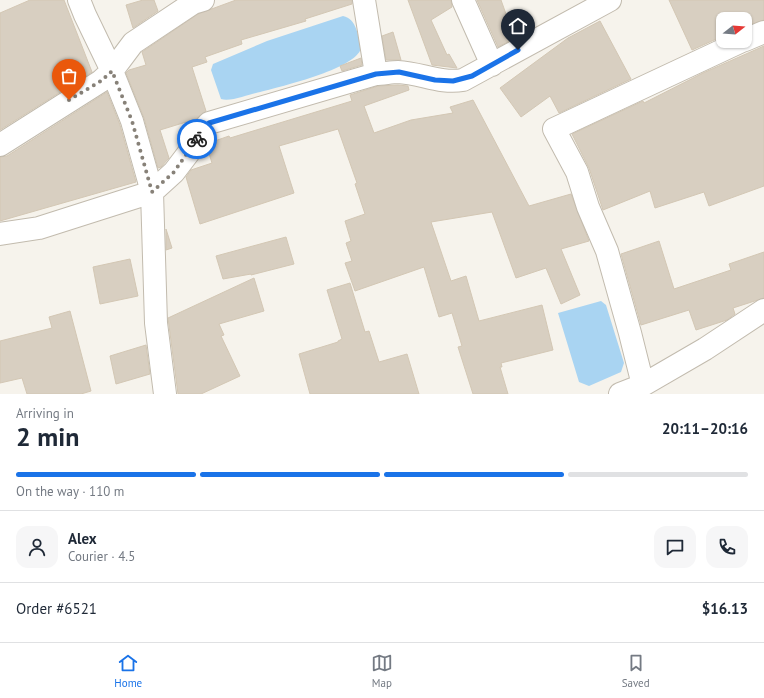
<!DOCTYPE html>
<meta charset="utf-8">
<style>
:root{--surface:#fff;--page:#f6f6f7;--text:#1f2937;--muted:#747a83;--line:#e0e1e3;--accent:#1a73e8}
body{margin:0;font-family:"PT Sans",sans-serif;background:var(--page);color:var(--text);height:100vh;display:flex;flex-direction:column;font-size:15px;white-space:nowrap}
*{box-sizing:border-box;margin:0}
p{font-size:13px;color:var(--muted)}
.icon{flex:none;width:22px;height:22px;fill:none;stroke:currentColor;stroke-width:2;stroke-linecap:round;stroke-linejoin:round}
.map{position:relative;height:394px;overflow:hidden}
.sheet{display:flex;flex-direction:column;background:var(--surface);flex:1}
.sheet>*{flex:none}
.needle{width:26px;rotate:73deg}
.buttons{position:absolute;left:716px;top:12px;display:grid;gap:8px}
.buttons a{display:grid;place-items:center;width:36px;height:36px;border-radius:8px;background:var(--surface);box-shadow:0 1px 3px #0004;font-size:20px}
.pin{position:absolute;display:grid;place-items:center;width:34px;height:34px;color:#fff;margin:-41px -17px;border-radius:50% 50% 50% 0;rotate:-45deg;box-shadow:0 0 4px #0007}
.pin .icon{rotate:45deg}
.courier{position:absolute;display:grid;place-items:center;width:40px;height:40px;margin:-20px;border:3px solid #1a73e8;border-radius:50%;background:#fff;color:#222;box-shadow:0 1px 5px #0007}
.head em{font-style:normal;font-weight:700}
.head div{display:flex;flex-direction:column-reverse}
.head{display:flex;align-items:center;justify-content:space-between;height:68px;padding:0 16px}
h1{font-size:26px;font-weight:700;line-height:30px}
.bar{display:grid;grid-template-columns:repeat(4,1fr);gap:6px 4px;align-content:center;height:48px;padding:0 16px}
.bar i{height:5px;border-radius:3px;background:var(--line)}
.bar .on{background:var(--accent)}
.bar p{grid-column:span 4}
.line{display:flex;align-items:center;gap:10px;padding:0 16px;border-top:1px solid var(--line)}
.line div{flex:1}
.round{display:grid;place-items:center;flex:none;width:42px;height:42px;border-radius:12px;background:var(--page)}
.dock{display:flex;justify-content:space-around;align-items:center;height:56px;border-top:1px solid var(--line);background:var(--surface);font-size:11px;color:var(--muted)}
.dock a{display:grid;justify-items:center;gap:2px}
.dock .on{color:var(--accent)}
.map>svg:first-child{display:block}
.water{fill:#a9d4f2}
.building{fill:#d8cfc1;stroke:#d3c7b4}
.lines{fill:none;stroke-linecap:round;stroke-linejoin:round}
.minor-casing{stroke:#c2bbae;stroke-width:24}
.minor{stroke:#fff;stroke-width:22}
.done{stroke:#878178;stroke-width:4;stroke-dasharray:0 7.2}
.route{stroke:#1a73e8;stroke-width:5}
</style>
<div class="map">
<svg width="764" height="394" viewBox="0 0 764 394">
<rect width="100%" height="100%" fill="#f6f3ec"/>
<!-- water -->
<path class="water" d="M343,16C357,19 358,36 361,48C357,69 276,88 256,93C247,95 230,102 221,99L211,70L213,64L267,41Z
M601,301L606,305L624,363L621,372L589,386L579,382L558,313Z"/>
<!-- building -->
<path class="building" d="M30,0H64L92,72L0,130V13Z
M143,0H154L158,11L133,28L126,5Z
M236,0H352V4L305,19L306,21L241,40L242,44L205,57L207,62L192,67L206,111L196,119L160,130L169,158L161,167L158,168L144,118L126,73L129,70L146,65L142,52L198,14Z
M408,0H451L452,7L431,20L447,55L449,54L457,68L432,65Z
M477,0H501L511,28L525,24L528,31L498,47Z
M669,0H764V20L745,26V19H723V36L692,50Z
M600,21L631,79L559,113L550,96L521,117L500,88L568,38Z
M393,32L401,60H386L382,36Z
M764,46V186L709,206L704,192L655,208L650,191L603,210L589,168L572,134L643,101L644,103L703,73Z
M361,58L362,65L342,71L340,66Z
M398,85L408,86L409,90L364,106L374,133L411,120L453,113L450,107L473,100L529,206L571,194L589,241L561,249L580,295L561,304L546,268L516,278L492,212L431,222L451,281L466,276L479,321L542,305L553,350L501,363L502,367H500L508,394H473L458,347L462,346L452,313L439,317L424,267L355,291L345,263L352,261L346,243L351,241L345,221L365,214L355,184L357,183L338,129L279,146L294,193L200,224L186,177L191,170L212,163L207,147L209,143L229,136L230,138L352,101L350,95L378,86Z
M107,92L120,125L136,182L0,221V157L7,156Z
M166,229L172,248L166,250Z
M286,237L294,264L251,275V274L223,279L216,256Z
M659,241L674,289L731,270L729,264L764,252V298L733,308L735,314L727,320L696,330L689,310L641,325L621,254Z
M130,259L138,296L100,304L93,267Z
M254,278L264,311L219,324L224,335L221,336L240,376L201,394H178L168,318Z
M350,283L365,332L369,331L379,362L407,354L419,394H310L299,354L338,342V341L342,339L327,290Z
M70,311L91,391L81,394H27L22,378L0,383V341L52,328L49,317Z
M146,345L150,374L116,384L110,356Z"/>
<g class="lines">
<defs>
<path id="minor" d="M79,0L85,15L112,71L132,121L152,192L156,323L165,394
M364,0L376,74
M463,0L492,65
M745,40L764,32
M0,145L101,81L112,71L133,43L193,3L203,0
M0,234L39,228L152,192L174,172L193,147L200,133L209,123L376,74C383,74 391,72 398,72C421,73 440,84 463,80L610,0
M643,385L630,333L607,251L588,207L577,172L554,129L742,41
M620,394L643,385L705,349L764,310"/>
</defs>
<!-- minor casing -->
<use href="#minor" class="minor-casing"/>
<!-- minor -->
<use href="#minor" class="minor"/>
</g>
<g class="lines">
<!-- done -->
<path class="done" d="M69,100L101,81L112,71L132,121L152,192L174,172L197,139"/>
<!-- route -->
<path class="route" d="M197,139L200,132L209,123L376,74L399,72L435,80L453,81L472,76L518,50"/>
</g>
</svg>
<div class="buttons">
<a><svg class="needle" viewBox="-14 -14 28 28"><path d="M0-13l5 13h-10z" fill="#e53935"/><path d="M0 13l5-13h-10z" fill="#747a83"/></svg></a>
</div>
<div class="pin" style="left:69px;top:100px;background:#ea580c"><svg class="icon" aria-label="bag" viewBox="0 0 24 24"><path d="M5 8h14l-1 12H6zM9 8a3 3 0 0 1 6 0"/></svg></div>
<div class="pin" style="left:518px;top:50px;background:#1f2937"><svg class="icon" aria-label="home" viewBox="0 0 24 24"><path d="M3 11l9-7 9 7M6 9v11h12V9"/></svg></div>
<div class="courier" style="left:197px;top:139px"><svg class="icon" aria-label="bike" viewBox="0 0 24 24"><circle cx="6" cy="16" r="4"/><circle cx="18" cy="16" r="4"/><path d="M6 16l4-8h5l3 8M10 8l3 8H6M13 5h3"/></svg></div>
</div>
<section class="sheet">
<div class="head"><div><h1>2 min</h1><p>Arriving in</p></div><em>20:11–20:16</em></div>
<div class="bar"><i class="on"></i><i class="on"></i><i class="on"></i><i></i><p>On the way · 110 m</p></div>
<div class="line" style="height:72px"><a class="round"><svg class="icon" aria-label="person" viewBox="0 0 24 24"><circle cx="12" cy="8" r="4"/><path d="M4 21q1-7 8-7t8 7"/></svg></a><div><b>Alex</b><p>Courier · 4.5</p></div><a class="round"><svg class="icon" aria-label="chat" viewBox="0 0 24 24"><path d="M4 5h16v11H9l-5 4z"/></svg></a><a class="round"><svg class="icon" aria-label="phone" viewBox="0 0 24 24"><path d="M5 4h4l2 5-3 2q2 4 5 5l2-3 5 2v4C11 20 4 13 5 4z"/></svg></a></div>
<div class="line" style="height:52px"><div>Order #6521</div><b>$16.13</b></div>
</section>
<nav class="dock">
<a class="on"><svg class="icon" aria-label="home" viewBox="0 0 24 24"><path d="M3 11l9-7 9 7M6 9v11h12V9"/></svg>Home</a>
<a><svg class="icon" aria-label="map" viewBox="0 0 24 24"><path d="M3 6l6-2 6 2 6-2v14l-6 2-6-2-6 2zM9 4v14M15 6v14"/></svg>Map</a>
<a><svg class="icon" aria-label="saved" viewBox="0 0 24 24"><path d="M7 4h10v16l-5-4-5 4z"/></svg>Saved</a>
</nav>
